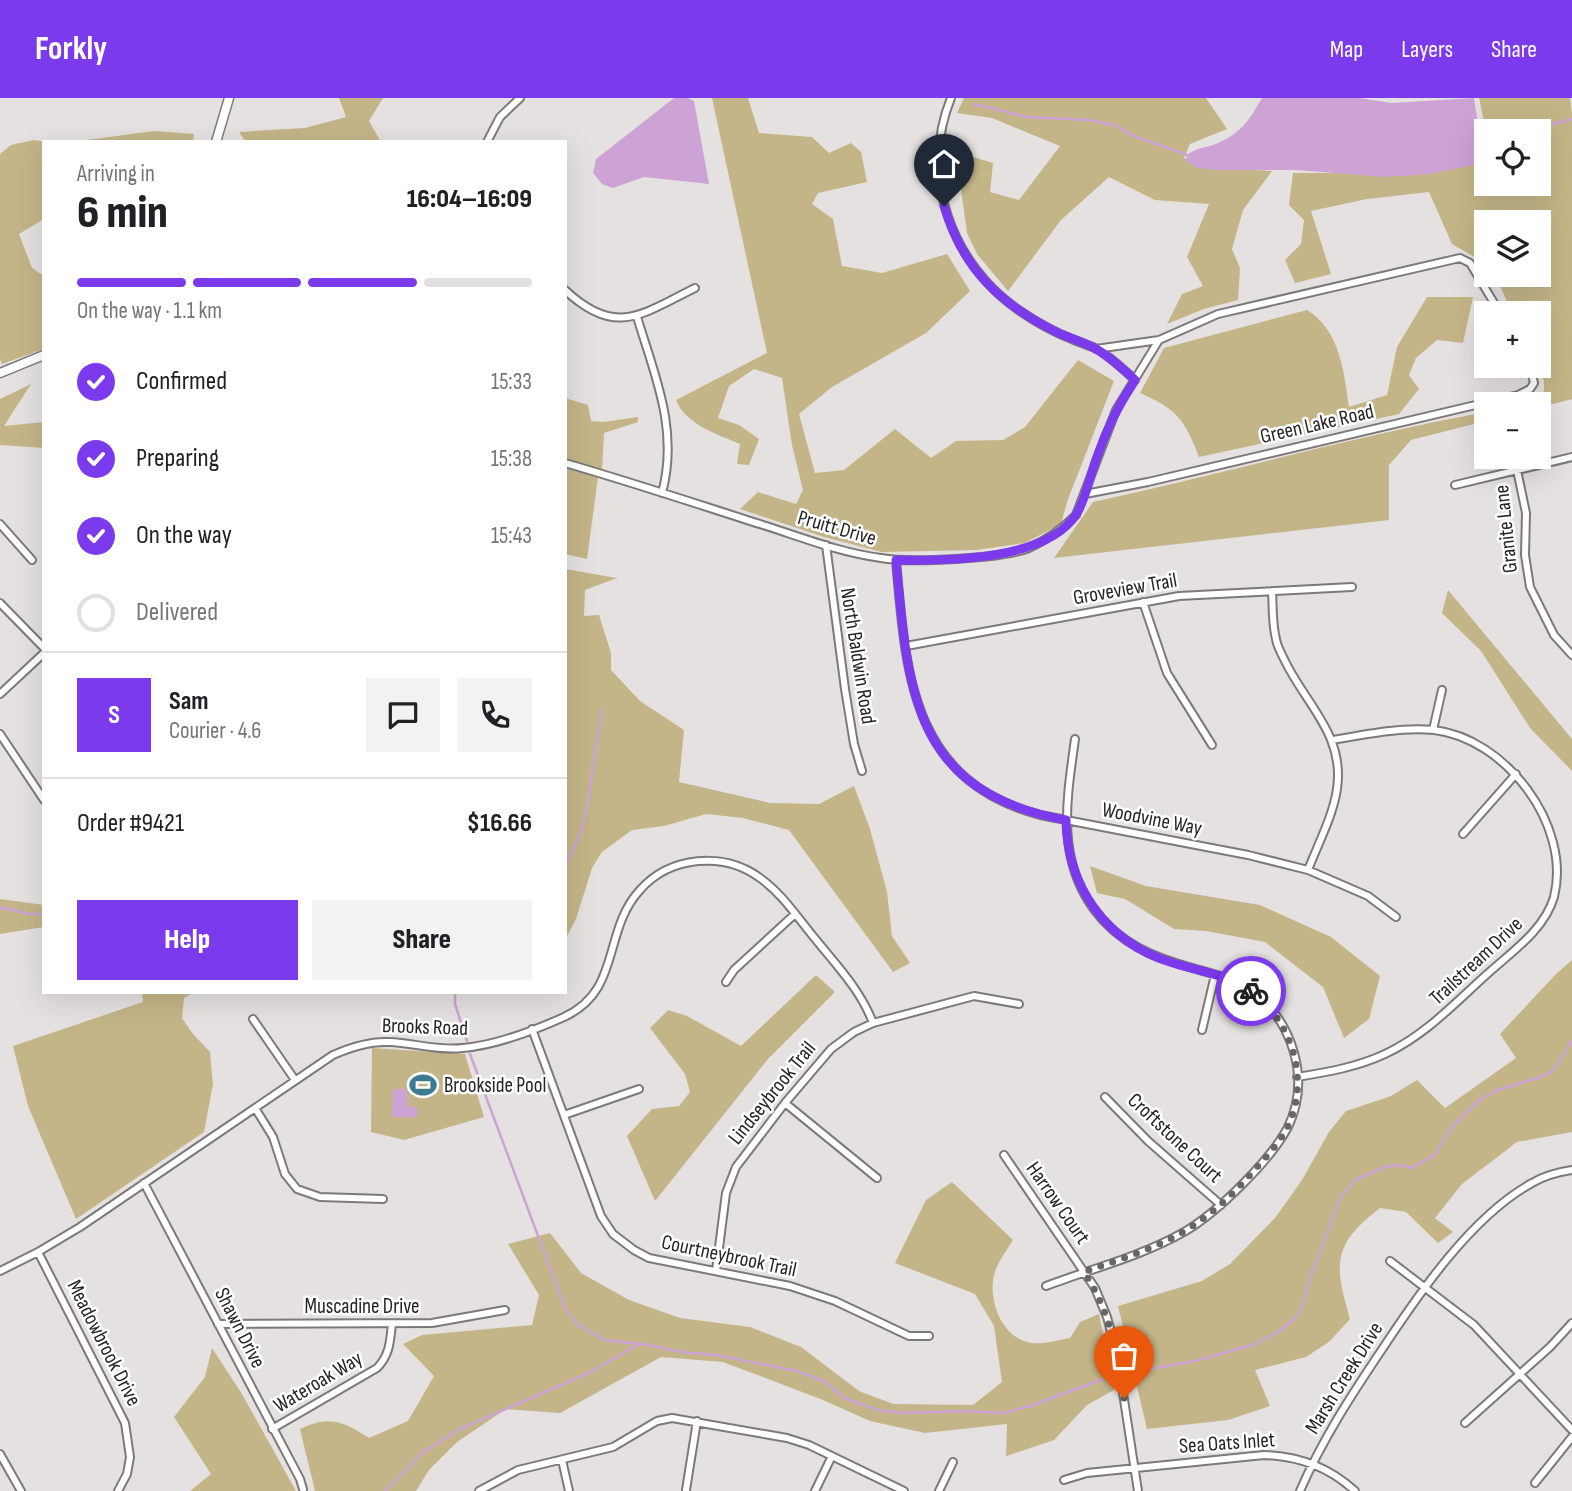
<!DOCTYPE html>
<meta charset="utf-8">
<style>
:root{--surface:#fff;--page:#f2f2f2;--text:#202124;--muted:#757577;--line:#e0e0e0;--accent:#7c3aed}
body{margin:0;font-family:"Sofia Sans Condensed",sans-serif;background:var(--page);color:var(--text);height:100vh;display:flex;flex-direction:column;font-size:26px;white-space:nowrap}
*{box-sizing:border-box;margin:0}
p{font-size:23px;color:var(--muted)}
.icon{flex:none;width:38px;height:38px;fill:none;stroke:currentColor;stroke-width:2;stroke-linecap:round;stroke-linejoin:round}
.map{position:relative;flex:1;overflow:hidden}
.side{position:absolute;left:42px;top:42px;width:525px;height:854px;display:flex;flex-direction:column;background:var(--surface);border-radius:0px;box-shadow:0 7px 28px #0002}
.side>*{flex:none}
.controls{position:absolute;left:1474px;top:21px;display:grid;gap:14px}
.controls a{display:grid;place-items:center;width:77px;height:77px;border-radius:0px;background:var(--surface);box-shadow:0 7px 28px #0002;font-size:35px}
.pin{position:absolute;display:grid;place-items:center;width:60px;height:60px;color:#fff;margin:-72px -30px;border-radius:50% 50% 50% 0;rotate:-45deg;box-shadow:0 0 7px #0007}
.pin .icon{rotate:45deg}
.courier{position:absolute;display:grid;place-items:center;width:70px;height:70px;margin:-35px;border:5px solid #7c3aed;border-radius:50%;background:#fff;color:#222;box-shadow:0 2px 9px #0007}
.head em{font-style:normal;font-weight:800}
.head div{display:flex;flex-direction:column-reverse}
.head{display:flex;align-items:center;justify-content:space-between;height:119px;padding:0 35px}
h1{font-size:46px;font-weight:800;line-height:52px}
.bar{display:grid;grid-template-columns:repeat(4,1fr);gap:10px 7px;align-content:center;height:84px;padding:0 35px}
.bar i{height:9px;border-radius:5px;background:var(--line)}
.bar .selected{background:var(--accent)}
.bar p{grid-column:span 4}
.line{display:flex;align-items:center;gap:18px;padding:0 35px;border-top:2px solid var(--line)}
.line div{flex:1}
.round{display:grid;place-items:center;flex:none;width:74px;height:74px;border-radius:0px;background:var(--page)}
ol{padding:0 35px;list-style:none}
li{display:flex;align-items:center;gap:21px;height:77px}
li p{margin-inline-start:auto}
li .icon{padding:7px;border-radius:50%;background:var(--accent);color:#fff;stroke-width:4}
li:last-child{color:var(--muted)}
li i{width:38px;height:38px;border:4px solid var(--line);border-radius:50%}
.cta{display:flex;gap:14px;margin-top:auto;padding:14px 35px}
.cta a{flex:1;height:80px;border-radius:0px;background:var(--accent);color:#fff;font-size:28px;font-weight:800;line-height:80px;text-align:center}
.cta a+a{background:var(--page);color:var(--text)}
header{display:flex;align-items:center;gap:42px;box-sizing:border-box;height:98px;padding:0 35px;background:var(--accent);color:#fff}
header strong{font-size:33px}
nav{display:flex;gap:38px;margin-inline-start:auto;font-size:24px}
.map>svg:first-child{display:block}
.green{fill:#c4b588}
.water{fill:#cda3d6}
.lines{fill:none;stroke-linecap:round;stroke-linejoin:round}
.stream{stroke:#cda3d6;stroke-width:2.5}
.minor-casing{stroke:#7d7979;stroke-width:10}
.tertiary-casing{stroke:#7d7979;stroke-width:11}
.minor{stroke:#fff;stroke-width:6}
.tertiary{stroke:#fff;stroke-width:8}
.done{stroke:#686665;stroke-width:7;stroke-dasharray:0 12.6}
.route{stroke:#7c3aed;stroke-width:9}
.labels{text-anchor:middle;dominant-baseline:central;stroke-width:5;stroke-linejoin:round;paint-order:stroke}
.street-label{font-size:21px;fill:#252323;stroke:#fff}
.poi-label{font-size:21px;fill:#252323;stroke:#fff;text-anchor:start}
</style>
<header>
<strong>Forkly</strong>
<nav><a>Map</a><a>Layers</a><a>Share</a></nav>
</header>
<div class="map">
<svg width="1572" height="1393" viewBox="0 0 1572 1393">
<rect width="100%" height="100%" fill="#e5e1e0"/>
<!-- green -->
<path class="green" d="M339,0H383L369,23L381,44H246L239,34L305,30L346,19Z
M712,0H748L759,35L812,39L829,55L851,45L861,54L867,84L818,95L812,106L833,121L842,168L882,175L947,156L970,193L926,235L832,289L799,316L815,375L844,372L895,331L931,360L956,343L1003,342L1025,329L1078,262L1114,283L1067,404L1061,426L1025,445L976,452L882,454L824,439L740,411L758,394L796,406L803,392L792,347L782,280L754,271L729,288L718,320L739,327L759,341L749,367L737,366L740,346C717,336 686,327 676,302L767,255Z
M964,0H1206L1227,31L1190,46L1184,60L1217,70L1272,73L1243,112L1232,151L1240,170L1238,202L1204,211L1167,226L1182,196L1203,188L1187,159L1209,106L1155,102L1109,79L1061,122L1008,193L977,156L967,135L961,91L973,59L993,65L990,94L1019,102L1060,48L992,20L957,15Z
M1479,0H1570L1572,15V301L1538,310V306H1517L1544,297V283L1536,268H1538V215H1512L1498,183L1493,177H1538V124H1486V168L1480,162L1452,146L1429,94L1367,101L1311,113L1331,176L1295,185L1285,162L1301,146L1304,122L1289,107L1293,75H1353L1444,68L1486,56V86H1538V33H1486Z
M154,33L194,36L193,44H72Z
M34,42L47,44H44V121L19,136L32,170L44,178V251L2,266L0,261V56L11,47Z
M1427,199H1473L1463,245L1437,242L1416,260L1409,277L1419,291L1399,316L1199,359C1185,322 1177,311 1140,295L1164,250L1307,212C1340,232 1344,274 1349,309L1387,297L1397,249Z
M31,286L4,328L44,324V350L0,347V301Z
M565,300L588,307L591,323L603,324L638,319V324L604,335L602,372L565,360Z
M1486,314V323L1411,342L1389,367V422L1054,460L1093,404C1224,376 1354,338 1486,314Z
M565,370L598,379L587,461L565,456Z
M565,471L617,480L585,492L584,518L599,517L611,555V572L640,603L684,632L679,684L770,705L819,706L854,688L870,731L887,794L892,838L910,865L893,874L789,732L743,720L706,716L664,728L632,732L602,754L592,770L576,821L565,842Z
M1448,492L1572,641V673L1530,630L1481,553L1442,515Z
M1090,768L1146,788L1260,807L1331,839L1380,878L1369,921L1344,940L1323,889L1265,844L1206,833L1174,831L1125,801L1097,795Z
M0,801L44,807V829L0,836Z
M1572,862V1034L1517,1044L1462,1086L1435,1120L1453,1134L1438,1145L1406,1114L1380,1110C1332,1147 1334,1166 1350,1221L1330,1243L1306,1259L1255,1272L1270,1308L1228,1322L1147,1331L1118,1208L1202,1183L1230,1166L1275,1120L1302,1082L1329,1034L1346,1013L1391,998L1417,982L1445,1010L1516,960L1500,936L1556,876Z
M816,877L835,894L768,961L655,1103L627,1038L652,1011L679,1008L690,994L685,976L650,930L668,912L687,918L741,948Z
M142,894H194L184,900L182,920L193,936L210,954L213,986L204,1034L76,1121L28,1008L13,948L143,904Z
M372,950L465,956L484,1019L404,1042L371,1034Z
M952,1084L1013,1142C1007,1152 1000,1161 996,1171C986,1196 999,1237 1027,1244C1040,1248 1057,1242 1070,1240L1080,1224L1099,1216L1114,1292L1087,1307L1054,1342L1006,1358L1007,1326L925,1335L870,1323L823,1302L723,1264L661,1259L560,1315L506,1311L457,1344L429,1372L416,1393H315L300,1331C329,1317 343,1323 369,1340L408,1323L434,1278L403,1246L422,1237L532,1227L539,1197L508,1146L550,1135L581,1175L629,1202L680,1220L750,1229L801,1249L859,1293L893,1306L973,1307L1002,1284L994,1228L975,1196L895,1165L926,1102Z
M212,1250L242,1296L296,1393H190L211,1376L174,1319L205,1279Z"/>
<!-- water -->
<path class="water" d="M674,0H688L694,3L709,86L644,79L613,90L602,86L593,75L596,61Z
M1262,0H1360L1391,5L1474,0L1484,65L1430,76L1385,79L1296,72H1219L1197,70L1186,63L1187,57C1196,50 1203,50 1213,47C1241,36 1248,24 1262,0Z
M393,991H407V1008L417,1009V1019H392Z"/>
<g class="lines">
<!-- stream -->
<path class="stream" d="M974,6L1027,19L1088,22L1114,27L1132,37L1187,57
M1508,33L1530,32L1572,21
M1481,37L1486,36
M565,769L581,734L586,714L602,611
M0,811L4,810L29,816H44
M455,894V906L467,943
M470,956L565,1210L578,1227L605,1242L649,1247L681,1254L716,1257L797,1273L826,1284L842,1299L878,1312L902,1315L967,1313L1004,1315L1030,1308L1114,1277
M1127,1275L1195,1263L1253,1247L1280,1233L1296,1219L1304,1203L1310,1180L1341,1098L1357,1081L1385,1069L1398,1067L1412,1070L1434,1057L1452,1029L1481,1001L1498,992L1541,979L1554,972L1572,943
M385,1393L422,1355L460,1331L591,1274L637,1247"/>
<defs>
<path id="minor" d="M951,0C919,78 952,167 1020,213C1036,224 1054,234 1072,241C1080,245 1089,247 1097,251C1111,259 1123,271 1135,282
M487,44L500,19L520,0
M565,192C616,240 642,216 695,190
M637,219C655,278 679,332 662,395
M1096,251L1159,242L1218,216L1460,160L1470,165L1500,215
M565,365C631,384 697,406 763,427C801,439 841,455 881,460C910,465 1002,461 1029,450C1047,442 1062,431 1076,417L1116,312L1159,242
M1517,372L1526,415L1525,457L1530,489L1554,537L1572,557
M1455,387L1572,359
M1085,396L1148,384L1518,297L1530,291L1534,285L1530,268
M0,426L32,462
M826,447L845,591L854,646L862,673
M896,462C906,575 910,682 1040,717L1248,757L1308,772L1368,798L1396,819
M1272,493C1273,509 1272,526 1276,541C1277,548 1281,555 1284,561C1305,606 1345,636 1337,691C1333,718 1318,746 1308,772
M1143,504L1167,575L1212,647
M0,505L44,550
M906,548L1179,498L1352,489
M0,596L44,555
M1433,632L1442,592
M0,636L44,702
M1463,736L1516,676
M726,884L734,872L795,816
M253,921L295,982
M532,931L601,1118L613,1136L634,1152L649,1160L790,1188L835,1203L909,1238H929
M1202,932L1215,877
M1297,979C1328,974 1357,969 1385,956C1424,938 1453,907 1485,878C1510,855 1544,833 1554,799C1572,727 1505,640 1434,632C1400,629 1366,636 1333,642
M1105,999L1148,1043L1221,1107
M785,1005L877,1080
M255,1010L273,1039L285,1076L297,1091L320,1099L383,1101
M564,1017L639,991
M1004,1057L1095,1190L1107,1219L1117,1256L1138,1393
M144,1085L300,1381L303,1391
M38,1154L125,1325L130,1359L127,1376L118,1393
M1390,1163L1474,1227L1572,1332
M0,1173L38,1154L80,1129L333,957C351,949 369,943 389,944C414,945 439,953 463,950C497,947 533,933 564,919C622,893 602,833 640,792C670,758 724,753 760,780C783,796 799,822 817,843C838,869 861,893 873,925
M716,1173L726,1095L736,1069L785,1005L831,951L854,934L873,925L974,898L1019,906
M1046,1188C1091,1171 1142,1158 1184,1134C1217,1115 1271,1062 1288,1029C1311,981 1293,922 1250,892C1234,881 1214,876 1196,871C1155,860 1119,846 1093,810C1056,758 1067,700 1075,641
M218,1226L432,1225L505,1212
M1465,1325L1550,1249L1572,1225
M272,1331L377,1270C390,1257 390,1243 392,1226
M0,1356L21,1393
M562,1362L569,1393
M1064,1382L1087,1375L1264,1357C1299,1358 1329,1369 1355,1393
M1535,1385L1572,1339
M686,1392L697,1323
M479,1393L518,1372L613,1349L657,1323L672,1320L787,1340L809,1347L904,1393
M815,1393L832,1358
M939,1393L953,1364
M1300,1393C1322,1342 1352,1296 1383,1250C1420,1194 1472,1118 1532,1085C1544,1078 1558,1074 1572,1072"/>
<path id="tertiary" d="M216,44L229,0
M0,275L44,257"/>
</defs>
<!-- minor casing -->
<use href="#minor" class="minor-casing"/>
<!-- tertiary casing -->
<use href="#tertiary" class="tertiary-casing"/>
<!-- minor -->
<use href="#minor" class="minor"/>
<!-- tertiary -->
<use href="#tertiary" class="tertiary"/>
</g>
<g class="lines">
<!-- done -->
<path class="done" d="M1124,1300C1117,1254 1110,1213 1084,1174C1117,1162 1152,1152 1183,1134C1209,1119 1231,1098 1251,1076C1264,1061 1278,1047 1287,1030C1311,981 1292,924 1251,893"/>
<!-- route -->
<path class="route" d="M944,108C963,171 999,205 1056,234C1069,240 1084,244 1096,251C1110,259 1123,271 1135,282C1119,306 1106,332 1097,359C1090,377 1087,398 1077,415C1048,463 946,463 896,462C908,594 913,694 1066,722C1067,788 1106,844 1170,864C1197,873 1227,876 1251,893"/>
</g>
<!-- icons -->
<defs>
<symbol id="stadium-bare" viewBox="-9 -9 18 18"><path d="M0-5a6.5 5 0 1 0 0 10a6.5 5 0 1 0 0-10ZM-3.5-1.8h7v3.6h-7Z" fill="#3c7b90" stroke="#fff" stroke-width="2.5" paint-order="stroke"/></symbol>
</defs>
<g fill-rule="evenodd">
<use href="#stadium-bare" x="404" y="968" width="38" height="38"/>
</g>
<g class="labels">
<!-- street labels -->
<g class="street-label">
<text transform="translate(1317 326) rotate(-13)">Green Lake Road</text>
<text transform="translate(837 430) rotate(16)">Pruitt Drive</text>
<text transform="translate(1506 431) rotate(-96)">Granite Lane</text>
<text transform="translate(1125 491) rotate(-10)">Groveview Trail</text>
<text transform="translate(858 558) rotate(81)">North Baldwin Road</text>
<text transform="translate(1152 721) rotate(11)">Woodvine Way</text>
<text transform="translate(1476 863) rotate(-43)">Trailstream Drive</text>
<text transform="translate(425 929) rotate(2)">Brooks Road</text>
<text transform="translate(772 995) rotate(-51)">Lindseybrook Trail</text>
<text transform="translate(1175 1040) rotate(43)">Croftstone Court</text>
<text transform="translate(1058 1105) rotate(55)">Harrow Court</text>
<text transform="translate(729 1158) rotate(12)">Courtneybrook Trail</text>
<text x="362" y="1208">Muscadine Drive</text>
<text transform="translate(240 1230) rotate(63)">Shawn Drive</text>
<text transform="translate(104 1245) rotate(63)">Meadowbrook Drive</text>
<text transform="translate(1344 1280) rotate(-58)">Marsh Creek Drive</text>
<text transform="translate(318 1284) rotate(-31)">Wateroak Way</text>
<text transform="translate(1227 1345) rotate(-4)">Sea Oats Inlet</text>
</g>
<!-- poi labels -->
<g class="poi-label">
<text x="444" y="987">Brookside Pool</text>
</g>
</g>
</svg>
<div class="controls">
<a><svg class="icon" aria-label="locate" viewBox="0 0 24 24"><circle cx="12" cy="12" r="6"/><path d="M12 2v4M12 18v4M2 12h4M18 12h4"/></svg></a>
<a><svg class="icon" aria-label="layers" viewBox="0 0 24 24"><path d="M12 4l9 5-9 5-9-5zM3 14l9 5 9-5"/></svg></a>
<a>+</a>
<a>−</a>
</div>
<div class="pin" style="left:1124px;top:1300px;background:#ea580c"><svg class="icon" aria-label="bag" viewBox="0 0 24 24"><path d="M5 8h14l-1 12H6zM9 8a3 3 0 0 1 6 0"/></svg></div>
<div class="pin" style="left:944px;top:108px;background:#1f2937"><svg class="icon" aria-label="home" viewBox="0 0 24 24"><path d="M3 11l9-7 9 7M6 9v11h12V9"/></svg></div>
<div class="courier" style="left:1251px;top:893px"><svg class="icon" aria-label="bike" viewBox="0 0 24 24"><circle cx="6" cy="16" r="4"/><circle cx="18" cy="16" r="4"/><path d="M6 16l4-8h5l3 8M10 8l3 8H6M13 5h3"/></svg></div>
<section class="side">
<div class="head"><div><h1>6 min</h1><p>Arriving in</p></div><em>16:04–16:09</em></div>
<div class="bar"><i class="selected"></i><i class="selected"></i><i class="selected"></i><i></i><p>On the way · 1.1 km</p></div>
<ol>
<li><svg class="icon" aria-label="check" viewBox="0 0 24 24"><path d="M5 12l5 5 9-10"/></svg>Confirmed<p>15:33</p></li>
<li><svg class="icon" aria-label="check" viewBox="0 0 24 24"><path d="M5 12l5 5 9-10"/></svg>Preparing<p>15:38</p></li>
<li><svg class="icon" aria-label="check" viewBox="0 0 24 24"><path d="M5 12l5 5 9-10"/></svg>On the way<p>15:43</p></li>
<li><i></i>Delivered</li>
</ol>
<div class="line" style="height:126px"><b class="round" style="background:var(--accent);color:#fff">S</b><div><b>Sam</b><p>Courier · 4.6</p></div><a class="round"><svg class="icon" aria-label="chat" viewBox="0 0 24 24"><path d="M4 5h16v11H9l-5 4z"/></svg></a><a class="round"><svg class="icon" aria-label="phone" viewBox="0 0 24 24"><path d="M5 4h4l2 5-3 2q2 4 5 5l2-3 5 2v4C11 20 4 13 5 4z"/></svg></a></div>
<div class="line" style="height:91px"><div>Order #9421</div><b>$16.66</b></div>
<div class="cta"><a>Help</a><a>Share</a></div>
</section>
</div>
